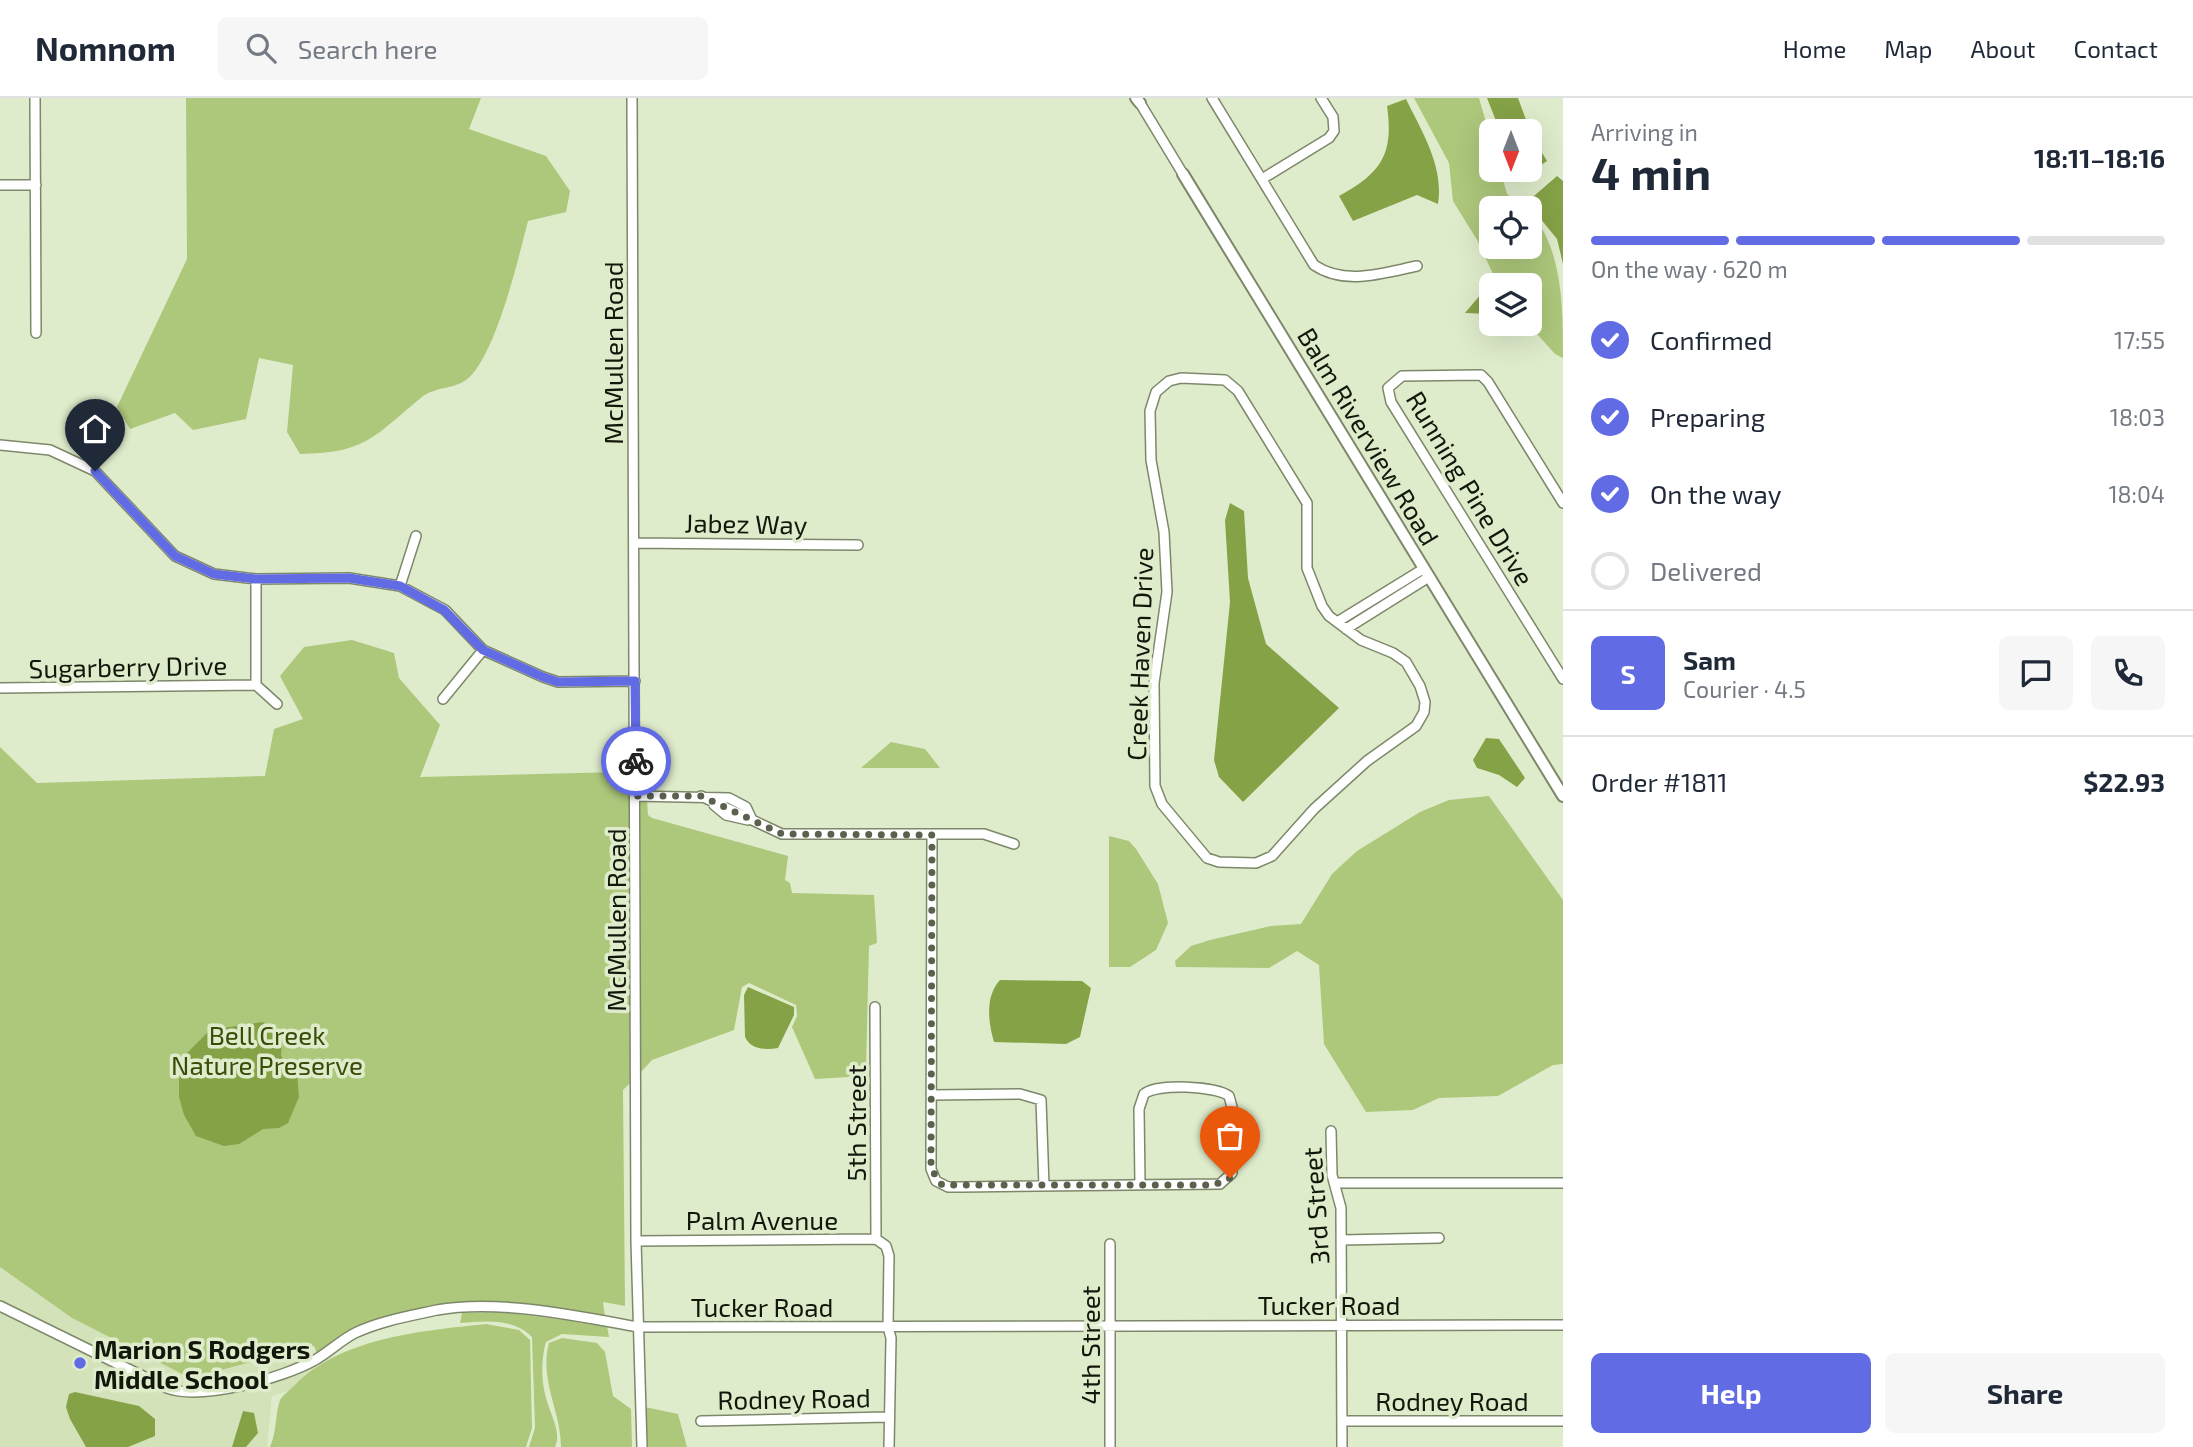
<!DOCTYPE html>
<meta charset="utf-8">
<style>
:root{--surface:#fff;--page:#f6f6f7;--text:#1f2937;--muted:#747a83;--line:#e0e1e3;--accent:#616be3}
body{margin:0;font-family:"Exo 2",sans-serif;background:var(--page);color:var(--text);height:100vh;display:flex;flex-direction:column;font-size:26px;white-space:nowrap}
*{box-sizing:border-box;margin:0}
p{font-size:23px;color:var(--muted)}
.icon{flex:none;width:38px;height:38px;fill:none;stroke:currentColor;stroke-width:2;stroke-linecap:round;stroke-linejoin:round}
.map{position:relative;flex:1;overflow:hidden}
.details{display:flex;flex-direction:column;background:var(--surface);width:630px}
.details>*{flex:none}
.needle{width:46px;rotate:180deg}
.buttons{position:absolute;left:1479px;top:21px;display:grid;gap:14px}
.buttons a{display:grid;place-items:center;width:63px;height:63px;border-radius:10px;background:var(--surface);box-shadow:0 7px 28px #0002;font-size:35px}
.pin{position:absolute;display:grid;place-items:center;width:60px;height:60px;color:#fff;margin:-72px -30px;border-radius:50% 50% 50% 0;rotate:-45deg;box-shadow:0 0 7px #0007}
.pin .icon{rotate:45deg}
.courier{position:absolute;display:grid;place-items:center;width:70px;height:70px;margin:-35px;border:5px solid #616be3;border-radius:50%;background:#fff;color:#222;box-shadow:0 2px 9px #0007}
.summary em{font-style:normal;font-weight:700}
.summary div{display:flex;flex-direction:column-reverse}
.summary{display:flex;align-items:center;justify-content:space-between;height:119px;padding:0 28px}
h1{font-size:46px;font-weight:700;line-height:52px}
.bar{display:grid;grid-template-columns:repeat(4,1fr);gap:10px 7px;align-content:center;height:84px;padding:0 28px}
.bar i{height:9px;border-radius:5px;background:var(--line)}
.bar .selected{background:var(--accent)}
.bar p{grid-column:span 4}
.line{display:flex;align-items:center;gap:18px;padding:0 28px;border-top:2px solid var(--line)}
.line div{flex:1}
.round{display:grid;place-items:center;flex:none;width:74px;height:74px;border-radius:10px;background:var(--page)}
ol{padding:0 28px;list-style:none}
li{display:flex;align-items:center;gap:21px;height:77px}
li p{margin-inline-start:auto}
li .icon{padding:7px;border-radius:50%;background:var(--accent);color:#fff;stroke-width:4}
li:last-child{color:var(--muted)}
li i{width:38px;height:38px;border:4px solid var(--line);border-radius:50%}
.action{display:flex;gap:14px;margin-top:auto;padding:14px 28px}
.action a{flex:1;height:80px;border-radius:10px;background:var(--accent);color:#fff;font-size:28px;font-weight:700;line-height:80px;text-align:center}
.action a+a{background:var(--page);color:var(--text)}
header{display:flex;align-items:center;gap:42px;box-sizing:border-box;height:98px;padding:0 35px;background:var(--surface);border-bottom:2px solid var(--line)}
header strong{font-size:33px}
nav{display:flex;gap:38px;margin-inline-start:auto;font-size:24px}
.search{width:490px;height:63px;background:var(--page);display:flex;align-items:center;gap:18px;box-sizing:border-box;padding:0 24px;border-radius:10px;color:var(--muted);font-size:26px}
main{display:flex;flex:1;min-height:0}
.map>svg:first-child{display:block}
.built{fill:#d3e2b9}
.green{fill:#adc77b}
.water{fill:#86a247}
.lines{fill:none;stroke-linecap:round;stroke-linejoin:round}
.minor-casing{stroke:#7d886a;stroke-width:12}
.major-casing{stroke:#7d886a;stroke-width:14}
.minor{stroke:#fff;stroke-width:9}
.major{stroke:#fff;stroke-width:10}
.done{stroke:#5a624e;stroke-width:7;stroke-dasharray:0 12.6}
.route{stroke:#616be3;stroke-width:9}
.poi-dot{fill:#616be3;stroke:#dfeccb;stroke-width:2.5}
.labels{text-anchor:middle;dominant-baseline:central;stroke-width:7;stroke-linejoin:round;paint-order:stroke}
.street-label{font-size:26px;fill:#13170b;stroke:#dfeccb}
.park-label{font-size:26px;fill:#3a4c07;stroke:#dfeccb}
.poi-label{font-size:26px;font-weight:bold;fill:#13170b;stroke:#dfeccb;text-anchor:start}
</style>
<header>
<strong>Nomnom</strong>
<div class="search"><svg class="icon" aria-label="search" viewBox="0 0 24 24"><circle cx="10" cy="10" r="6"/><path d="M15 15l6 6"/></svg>Search here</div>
<nav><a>Home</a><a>Map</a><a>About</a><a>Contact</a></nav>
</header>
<main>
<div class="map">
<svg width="1563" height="1349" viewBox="0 0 1563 1349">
<rect width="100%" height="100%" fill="#dfeccb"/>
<!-- built -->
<path class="built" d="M0,1169L72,1220L190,1280L312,1250L322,1283L272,1298L267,1349H0Z"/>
<!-- green -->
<path class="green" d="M186,0H481L469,31L546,58L570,93L566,114L528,123C519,158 495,261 466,282C454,291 434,289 422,299C374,338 367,355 300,356L287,334L293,267L259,260L246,321L193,332L175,315L130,331L117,309L187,161Z
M1414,0H1479L1491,42V72H1500L1507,96L1525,110H1491V149H1530V114C1563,151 1563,209 1563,260L1555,256L1528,226L1530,187H1500L1496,182L1477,142L1453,103L1449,65Z
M352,542L394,555L399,580L440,627L420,679L618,674V690L632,691V983L623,992L625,1208L603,1204L605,1219L505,1206L393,1217L317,1256L314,1248L190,1280L72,1220L0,1169V649L37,685L265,678L274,631L303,621L280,578L304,549Z
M891,644L925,651L940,670H861Z
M1489,698L1563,802V966L1553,967L1498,998L1439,1000L1413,1012L1366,1014L1324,946L1319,867L1297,853L1269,870L1176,869L1175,863L1191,848L1210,842L1271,828L1301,826L1332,776L1357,753L1420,714L1449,702Z
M639,702H647L648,717L652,720L788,758L785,782L790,785L792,795L874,797L877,845L869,848L866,970L848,979L815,981L792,929L797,918L796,907L749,885L742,889L734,932L652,962L640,975Z
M1109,738L1129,743L1136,751L1158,786L1168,825L1156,852L1130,869H1109Z
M505,1214L607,1228L609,1239L562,1236L546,1244C541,1261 541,1283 546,1300C550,1316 562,1334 555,1349H529L535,1330L532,1239C513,1220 486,1223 460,1225L462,1215Z
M486,1226L519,1232L530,1242L532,1330L526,1349H270C277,1333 275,1316 280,1302C283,1297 291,1291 295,1287C342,1239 422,1233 486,1226Z
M562,1240L597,1245L605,1254L613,1298L631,1311L632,1349H561C561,1313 539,1282 549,1245Z
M645,1309L678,1316L687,1349H646Z"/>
<!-- water -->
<path class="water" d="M1487,0H1518L1532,38L1547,63L1520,81L1515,72H1530V33H1500Z
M1406,1C1422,34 1444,68 1438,106L1417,97L1353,123L1339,98C1381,75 1394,57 1387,8Z
M1557,78L1563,83V166L1557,141L1527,104Z
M1492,183L1496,187H1491V216L1465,215Z
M1230,405L1244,413L1248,480L1266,546L1339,610L1243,704L1219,679L1214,662L1230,504L1225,422Z
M1486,640L1499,641L1525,680L1517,689L1499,677L1477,670L1473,662Z
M1000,882L1082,883L1091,890L1080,939L1066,946L994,944C988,924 985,898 1000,882Z
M748,889L794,909V917L778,950C766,952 751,952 745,939L744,897Z
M263,924L282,945L281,958L297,976L299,999L288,1025L279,1030L263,1031L239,1046L224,1048L196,1038L184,1017L179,999V982L185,957L210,932Z
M75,1294L139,1308L155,1321V1338L128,1349H86L70,1321L66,1309L69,1296Z
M243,1313L254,1315L258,1335L246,1349H232Z"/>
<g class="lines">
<defs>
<path id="minor" d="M35,0L36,235
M632,0L636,1143L642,1349
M1212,0L1314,167C1345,188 1383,175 1417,168
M1140,5L1183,76
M1262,81L1329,40L1334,33L1333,19L1321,0
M0,87H36
M1181,280L1225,282L1238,293L1307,405V470L1322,508L1329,518L1361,542L1393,555L1406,564L1420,588L1425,604L1424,614L1416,628L1367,663L1314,711L1272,758L1256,765L1219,764L1207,760L1162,706L1155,688L1154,585L1167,494L1164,434L1151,362L1150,313L1156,294L1169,283Z
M0,347L50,352L95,373L175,458L214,476L256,481L349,480L400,488L445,512L483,552L543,579L558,584L635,583
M1563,405L1488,284L1481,277L1402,278L1388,290L1391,304L1563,581
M634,445L858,447
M256,481V587L277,606
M400,488L416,438
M1337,524L1423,471
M1346,531L1429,479
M0,590L256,587
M443,601L483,552
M635,698L729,700L746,709L752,722
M701,698L782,736H984L1014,746
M714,707L726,717L748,722
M932,737L931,1071L936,1083L948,1089H961L1220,1086L1232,1075V1009L1229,998C1216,988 1157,985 1144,996L1139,1011L1140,1086
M875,909L876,1141
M931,997L1020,996L1041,1002L1044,1088
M1331,1033L1332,1077L1341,1110L1342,1349
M1334,1085H1563
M1341,1142L1439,1140
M636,1143L876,1141L886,1148L889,1158L888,1229L891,1240L889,1349
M1110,1146V1349
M0,1208L167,1290C201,1303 283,1280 315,1262C329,1254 341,1242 355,1235C380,1223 410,1218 437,1212C498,1201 578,1218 638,1229L1563,1227
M701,1323L888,1319
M1342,1323H1563"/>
<path id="major" d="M1136,0L1140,5
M1183,76L1563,698"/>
</defs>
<!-- minor casing -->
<use href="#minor" class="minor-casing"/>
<!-- major casing -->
<use href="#major" class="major-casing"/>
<!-- minor -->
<use href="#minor" class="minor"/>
<!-- major -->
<use href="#major" class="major"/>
</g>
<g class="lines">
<!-- done -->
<path class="done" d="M636,663L635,698H701L782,736L932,737L931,1071L942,1087H1214L1230,1080"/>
<!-- route -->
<path class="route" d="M95,373L175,458L214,476L256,481L349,480L400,488L444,512L483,552L543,579L558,584L635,583L636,663"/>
</g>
<!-- markers -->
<circle class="poi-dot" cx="80" cy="1265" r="7"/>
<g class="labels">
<!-- street labels -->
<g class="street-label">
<text transform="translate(612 255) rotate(-90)">McMullen Road</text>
<text transform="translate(1369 338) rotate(59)">Balm Riverview Road</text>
<text transform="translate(1471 390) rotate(59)">Running Pine Drive</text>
<text transform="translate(746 425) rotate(1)">Jabez Way</text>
<text transform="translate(1139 556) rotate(-88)">Creek Haven Drive</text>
<text transform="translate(128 568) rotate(-1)">Sugarberry Drive</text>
<text transform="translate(615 822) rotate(-90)">McMullen Road</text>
<text transform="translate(855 1025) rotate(-90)">5th Street</text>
<text transform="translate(1315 1108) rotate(-94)">3rd Street</text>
<text x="762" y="1121">Palm Avenue</text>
<text x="1329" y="1206">Tucker Road</text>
<text x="762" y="1208">Tucker Road</text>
<text transform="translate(1089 1247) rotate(-90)">4th Street</text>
<text transform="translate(794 1300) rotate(-1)">Rodney Road</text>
<text x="1452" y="1302">Rodney Road</text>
</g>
<!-- park labels -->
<g class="park-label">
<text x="267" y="936">Bell Creek<tspan x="267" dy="30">Nature Preserve</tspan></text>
</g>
<!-- poi labels -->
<g class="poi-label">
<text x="94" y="1250">Marion S Rodgers<tspan x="94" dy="30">Middle School</tspan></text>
</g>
</g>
</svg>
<div class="buttons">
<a><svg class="needle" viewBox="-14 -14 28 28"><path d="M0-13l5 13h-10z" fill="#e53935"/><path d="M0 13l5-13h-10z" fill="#747a83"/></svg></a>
<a><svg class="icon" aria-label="locate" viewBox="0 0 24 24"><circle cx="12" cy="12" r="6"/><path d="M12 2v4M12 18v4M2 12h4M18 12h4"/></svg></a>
<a><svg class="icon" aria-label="layers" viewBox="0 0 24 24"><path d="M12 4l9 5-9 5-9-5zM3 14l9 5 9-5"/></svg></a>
</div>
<div class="pin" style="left:1230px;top:1080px;background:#ea580c"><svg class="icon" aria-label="bag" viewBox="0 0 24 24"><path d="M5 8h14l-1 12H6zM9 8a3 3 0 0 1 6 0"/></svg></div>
<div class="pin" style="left:95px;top:373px;background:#1f2937"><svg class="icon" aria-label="home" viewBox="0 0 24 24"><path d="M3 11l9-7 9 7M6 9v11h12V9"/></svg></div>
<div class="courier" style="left:636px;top:663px"><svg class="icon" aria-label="bike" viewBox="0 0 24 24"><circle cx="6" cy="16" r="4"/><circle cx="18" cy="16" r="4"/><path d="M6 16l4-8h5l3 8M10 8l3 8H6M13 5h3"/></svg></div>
</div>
<section class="details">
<div class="summary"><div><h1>4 min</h1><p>Arriving in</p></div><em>18:11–18:16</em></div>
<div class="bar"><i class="selected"></i><i class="selected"></i><i class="selected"></i><i></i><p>On the way · 620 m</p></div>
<ol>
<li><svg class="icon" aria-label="check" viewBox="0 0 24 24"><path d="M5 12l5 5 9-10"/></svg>Confirmed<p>17:55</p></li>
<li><svg class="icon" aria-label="check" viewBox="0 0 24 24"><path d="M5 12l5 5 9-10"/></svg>Preparing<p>18:03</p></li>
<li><svg class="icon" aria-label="check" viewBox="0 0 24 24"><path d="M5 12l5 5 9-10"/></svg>On the way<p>18:04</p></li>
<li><i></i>Delivered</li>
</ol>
<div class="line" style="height:126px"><b class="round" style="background:var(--accent);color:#fff">S</b><div><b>Sam</b><p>Courier · 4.5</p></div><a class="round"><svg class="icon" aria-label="chat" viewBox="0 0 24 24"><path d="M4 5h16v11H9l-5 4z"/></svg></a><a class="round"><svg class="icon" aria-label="phone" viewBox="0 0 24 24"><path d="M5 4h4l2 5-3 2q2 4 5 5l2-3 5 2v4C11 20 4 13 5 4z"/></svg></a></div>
<div class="line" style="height:91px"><div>Order #1811</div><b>$22.93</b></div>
<div class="action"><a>Help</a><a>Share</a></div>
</section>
</main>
